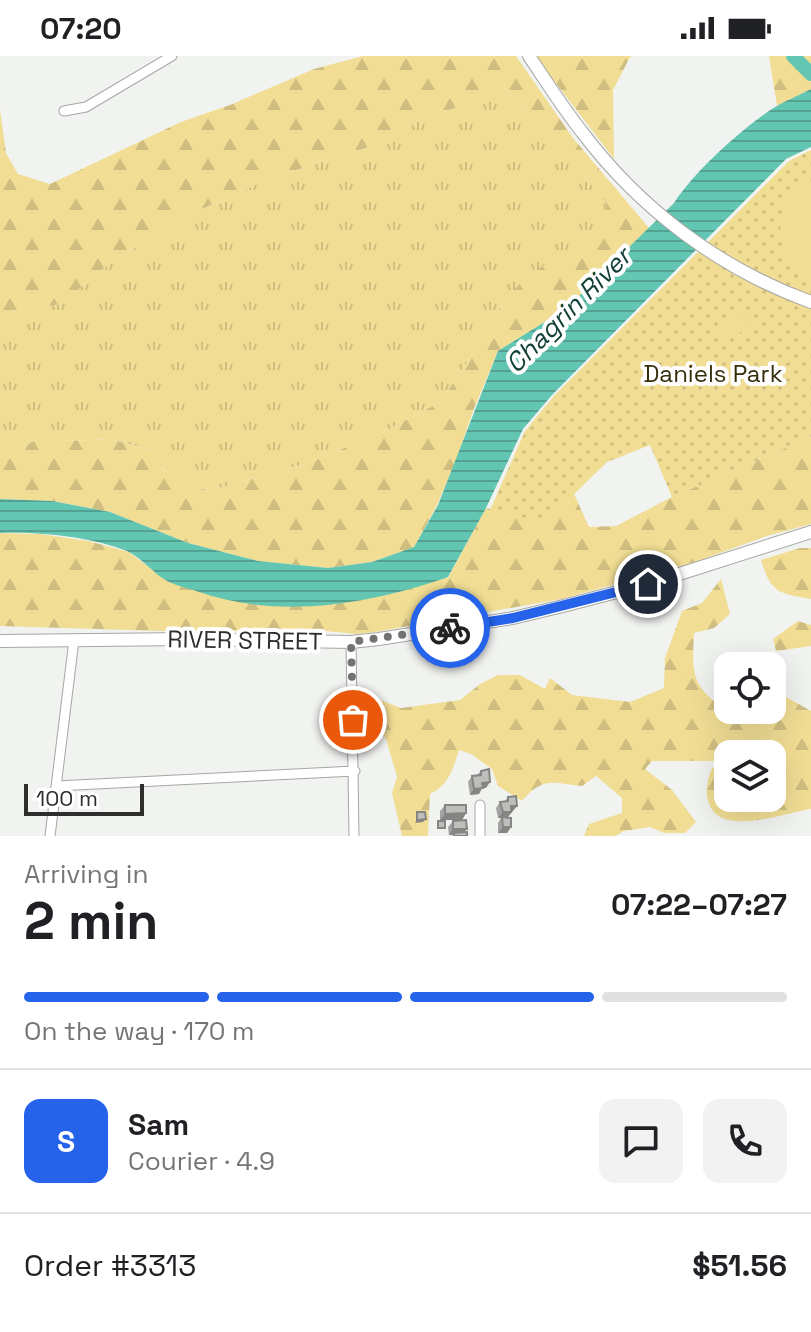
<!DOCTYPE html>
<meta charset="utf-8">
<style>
:root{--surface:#fff;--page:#f2f2f2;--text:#202124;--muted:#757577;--line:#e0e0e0;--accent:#2563eb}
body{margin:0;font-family:"Space Grotesk",sans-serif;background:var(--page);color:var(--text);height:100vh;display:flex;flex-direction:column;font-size:30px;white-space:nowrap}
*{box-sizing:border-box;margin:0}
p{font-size:26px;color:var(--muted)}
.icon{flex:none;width:44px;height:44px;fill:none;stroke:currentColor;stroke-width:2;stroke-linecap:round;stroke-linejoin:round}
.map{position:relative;height:780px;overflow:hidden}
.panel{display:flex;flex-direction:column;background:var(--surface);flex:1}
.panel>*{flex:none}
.fabs{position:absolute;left:714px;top:596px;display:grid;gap:16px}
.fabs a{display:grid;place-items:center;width:72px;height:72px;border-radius:16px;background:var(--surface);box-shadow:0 8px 32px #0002;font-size:40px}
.scale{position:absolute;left:24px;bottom:20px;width:120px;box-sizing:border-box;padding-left:8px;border:4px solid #2e2f2d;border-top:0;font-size:22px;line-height:28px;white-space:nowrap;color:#2e2f2d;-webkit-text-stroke:6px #fff;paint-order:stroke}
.pin{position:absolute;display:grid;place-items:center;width:68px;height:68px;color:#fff;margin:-34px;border:4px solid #fff;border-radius:50%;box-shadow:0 2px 8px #0007}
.courier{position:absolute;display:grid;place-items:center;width:80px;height:80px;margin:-40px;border:6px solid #2563eb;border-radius:50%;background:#fff;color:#222;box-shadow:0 2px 10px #0007}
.overview em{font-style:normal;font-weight:700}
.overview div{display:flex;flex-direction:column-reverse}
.overview{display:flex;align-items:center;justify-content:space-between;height:136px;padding:0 24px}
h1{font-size:52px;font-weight:700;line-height:60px}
.bar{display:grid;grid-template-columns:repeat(4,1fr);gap:12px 8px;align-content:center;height:96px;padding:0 24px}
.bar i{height:10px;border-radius:6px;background:var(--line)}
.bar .on{background:var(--accent)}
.bar p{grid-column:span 4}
.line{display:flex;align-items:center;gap:20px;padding:0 24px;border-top:2px solid var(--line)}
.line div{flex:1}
.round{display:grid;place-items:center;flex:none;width:84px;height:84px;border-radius:16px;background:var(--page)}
.status{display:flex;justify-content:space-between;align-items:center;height:56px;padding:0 40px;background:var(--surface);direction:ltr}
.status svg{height:22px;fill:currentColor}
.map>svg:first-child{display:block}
.grass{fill:url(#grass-tufts)}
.forest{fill:url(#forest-firs)}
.park{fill:url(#park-dots)}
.garden{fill:#f1dd94}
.water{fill:url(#water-rules)}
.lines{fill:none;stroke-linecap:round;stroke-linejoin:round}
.river{stroke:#63c6b2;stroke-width:14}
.street-casing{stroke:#a5a7a4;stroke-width:11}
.secondary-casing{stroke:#a5a7a4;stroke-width:14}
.street{stroke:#fff;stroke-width:9}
.secondary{stroke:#fff;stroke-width:12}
.wall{fill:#a3a4a2}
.shaded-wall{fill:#858684}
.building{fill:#bebfbc;stroke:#858684;stroke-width:2}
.done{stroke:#727471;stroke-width:8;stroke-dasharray:0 14.4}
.route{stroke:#2563eb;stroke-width:10}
.labels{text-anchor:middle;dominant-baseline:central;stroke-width:8;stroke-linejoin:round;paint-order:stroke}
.park-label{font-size:24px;fill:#362d0b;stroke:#fff}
.street-label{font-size:24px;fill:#2e2f2d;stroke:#fff}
.water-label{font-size:26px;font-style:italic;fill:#144138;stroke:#fff}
</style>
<div class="status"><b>07:20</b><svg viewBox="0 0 49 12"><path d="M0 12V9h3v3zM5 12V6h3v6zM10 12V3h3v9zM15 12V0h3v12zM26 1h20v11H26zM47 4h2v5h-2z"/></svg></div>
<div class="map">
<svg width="811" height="780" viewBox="0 0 811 780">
<defs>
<pattern id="grass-tufts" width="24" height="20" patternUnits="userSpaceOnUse" patternTransform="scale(2)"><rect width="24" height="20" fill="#f1dd94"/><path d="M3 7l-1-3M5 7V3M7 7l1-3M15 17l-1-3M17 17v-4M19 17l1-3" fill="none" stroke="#cfbe80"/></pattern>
<pattern id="forest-firs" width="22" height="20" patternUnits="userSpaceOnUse" patternTransform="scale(2)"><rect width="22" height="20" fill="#f1dd94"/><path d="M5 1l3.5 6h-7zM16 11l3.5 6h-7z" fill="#cfbe80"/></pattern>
<pattern id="park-dots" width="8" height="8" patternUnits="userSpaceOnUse" patternTransform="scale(2)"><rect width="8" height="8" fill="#f1dd94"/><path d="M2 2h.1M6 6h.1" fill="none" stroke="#cfbe80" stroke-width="1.8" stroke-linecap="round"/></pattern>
<pattern id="water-rules" width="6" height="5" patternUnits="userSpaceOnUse" patternTransform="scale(2)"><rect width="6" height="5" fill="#63c6b2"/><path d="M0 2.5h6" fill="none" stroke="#52a191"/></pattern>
</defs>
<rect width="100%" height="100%" fill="#f1f3f0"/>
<!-- grass -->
<path class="grass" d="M503,31L564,95L605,145L612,171L504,242L492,270L440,346L384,376L305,408L209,435L189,429L163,414L151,394L110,383L66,385L49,378L0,401V258L61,248L109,208L186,160L268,123L366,92L423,63L472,46Z"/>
<!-- forest -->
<path class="forest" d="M363,0H516L573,82L649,172L567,252L498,295L473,355L456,405L437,449L414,491L372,506L328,512L258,505L188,487L110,456L52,445L0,443V401L49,378L66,385L110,383L151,394L163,414L189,429L209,435L305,408L384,376L440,346L492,270L504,242L541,211L611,171L605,145L564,95L503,31L472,46L423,63L366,92L268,123L186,160L109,208L61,248L0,258V54L6,97L18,118L50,128L181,66L230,49L314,13Z
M535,0H633L630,1L613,34L614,103Z
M769,0H811V33L777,50Z
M811,381V468L767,480L695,506L561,543L375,576L356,578L315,574L160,575L0,570V477L40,478L88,485L129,496L167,525L448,522L486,452L546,465L574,438L589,471L616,470L672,441Z
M800,492H811V543C778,537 771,537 761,504Z
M721,523L730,558L714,572L694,577C693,607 689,625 714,645L728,644V654H772V642L786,641L811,655V753C785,757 723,780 710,750C704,738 707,724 712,712L728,710V742H772V732L779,727C776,703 771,701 758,683L716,705H652L645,713L672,734L696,766L685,777H664L650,771L624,775L615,780H584L589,768L622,757V742L596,720L582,730C553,727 543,720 522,745L498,730L492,713L471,698L459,694C453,713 449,729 430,738L428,780H402L392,737L397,721L386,683L367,654L371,645L380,644L401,652L460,644L480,628L498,619H520L545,633L550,622L572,639L630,646L664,632L665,602L682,555L702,547Z
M798,565L811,569V590L776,595L773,583Z"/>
<!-- park -->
<path class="park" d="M811,94V381L672,441L650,389L607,406L546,466L490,454L525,375L554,340L789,105Z"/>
<!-- garden -->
<path class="garden" d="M803,121L811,129V226C778,214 773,163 790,136C793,131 799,126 803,121Z
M743,256L751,270L722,288L713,274Z"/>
<!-- water -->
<path class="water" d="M811,33V91L786,103L552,339L523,373L486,452L448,521C368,549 277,564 196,535C186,532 175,529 167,525C153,517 142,502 127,495C93,481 37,475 0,477V443L52,445L110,456L188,487L258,505L328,512L372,506L414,491L438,449L498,295L567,252L674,147C694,116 740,74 772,53C784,45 798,40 811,33Z"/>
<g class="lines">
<!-- river -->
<path class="river" d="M793,0L811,18"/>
<defs>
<path id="street" d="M64,55L86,51L172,0
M351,586L354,780
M56,730L355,715
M50,780L74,584
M480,780V749"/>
<path id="secondary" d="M529,0C546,25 563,52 582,76C640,153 720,213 811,246
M0,585L188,583L351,586L379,583L513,562L563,550L648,528L811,476"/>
</defs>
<!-- street casing -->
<use href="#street" class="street-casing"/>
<!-- secondary casing -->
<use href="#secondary" class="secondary-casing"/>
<!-- street -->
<use href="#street" class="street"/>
<!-- secondary -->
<use href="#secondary" class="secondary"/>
</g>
<!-- wall -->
<path class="wall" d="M481,715L486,732H482L479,738L470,739L468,726L472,720L477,719Z
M508,741L517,750L507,762L511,771L507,777H498V767L501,762H498L496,752L500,746L505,745Z
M445,749L466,757L462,764H440V755Z
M453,765L467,773L464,776L467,780L449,779L448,771Z"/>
<!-- shaded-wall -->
<path class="shaded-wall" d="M490,726L486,732H482L479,738L470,739L474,733L482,727Z
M511,750H517L507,762H498L503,756Z
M466,757L462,764H440L445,758Z
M426,763L423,766L415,767L417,764Z
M503,771H511L507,777H498Z
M453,773H467L462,779L454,777L452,779H449Z"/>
<!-- building -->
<path class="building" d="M489,713L490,726L482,727L483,732L474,733L472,720L481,719V715Z
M516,740L517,750H511V756H503L500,746L508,745V741Z
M445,749H466V757L445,758Z
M417,756H425L426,763L417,764Z
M502,761L511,762V771H503Z
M466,764L467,773H453V765Z
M438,765H445V772H438Z
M467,776V780H454V777Z"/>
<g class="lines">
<!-- done -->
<path class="done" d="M353,664L351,586L450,572"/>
<!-- route -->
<path class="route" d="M450,572L513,562L648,528"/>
</g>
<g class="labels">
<!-- park labels -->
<g class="park-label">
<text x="713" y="317">Daniels Park</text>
</g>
<!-- street labels -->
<g class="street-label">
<text transform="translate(245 584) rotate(1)">RIVER STREET</text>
</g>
<!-- water labels -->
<g class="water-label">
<text transform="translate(568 254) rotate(-45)">Chagrin River</text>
</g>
</g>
</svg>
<div class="fabs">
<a><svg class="icon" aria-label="locate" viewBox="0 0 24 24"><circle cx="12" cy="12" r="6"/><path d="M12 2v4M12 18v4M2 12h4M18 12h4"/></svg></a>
<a><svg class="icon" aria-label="layers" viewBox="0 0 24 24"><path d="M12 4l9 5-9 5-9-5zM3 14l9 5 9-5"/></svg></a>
</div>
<div class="scale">100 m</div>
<div class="pin" style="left:353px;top:664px;background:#ea580c"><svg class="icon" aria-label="bag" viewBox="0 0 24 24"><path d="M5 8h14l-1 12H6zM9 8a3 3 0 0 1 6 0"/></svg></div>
<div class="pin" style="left:648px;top:528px;background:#1f2937"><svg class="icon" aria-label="home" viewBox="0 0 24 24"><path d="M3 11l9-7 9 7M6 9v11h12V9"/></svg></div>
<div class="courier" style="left:450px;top:572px"><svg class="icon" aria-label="bike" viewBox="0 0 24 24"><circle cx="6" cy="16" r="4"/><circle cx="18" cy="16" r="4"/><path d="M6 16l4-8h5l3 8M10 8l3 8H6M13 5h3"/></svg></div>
</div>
<section class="panel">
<div class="overview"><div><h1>2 min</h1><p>Arriving in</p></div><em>07:22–07:27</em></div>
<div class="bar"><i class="on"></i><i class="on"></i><i class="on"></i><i></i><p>On the way · 170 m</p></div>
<div class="line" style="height:144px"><b class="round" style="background:var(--accent);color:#fff">S</b><div><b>Sam</b><p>Courier · 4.9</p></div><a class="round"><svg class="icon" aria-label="chat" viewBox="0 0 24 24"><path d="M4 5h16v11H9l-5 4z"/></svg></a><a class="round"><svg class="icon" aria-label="phone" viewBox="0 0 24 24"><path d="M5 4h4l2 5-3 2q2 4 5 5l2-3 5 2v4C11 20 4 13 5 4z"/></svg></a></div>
<div class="line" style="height:104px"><div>Order #3313</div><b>$51.56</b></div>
</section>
